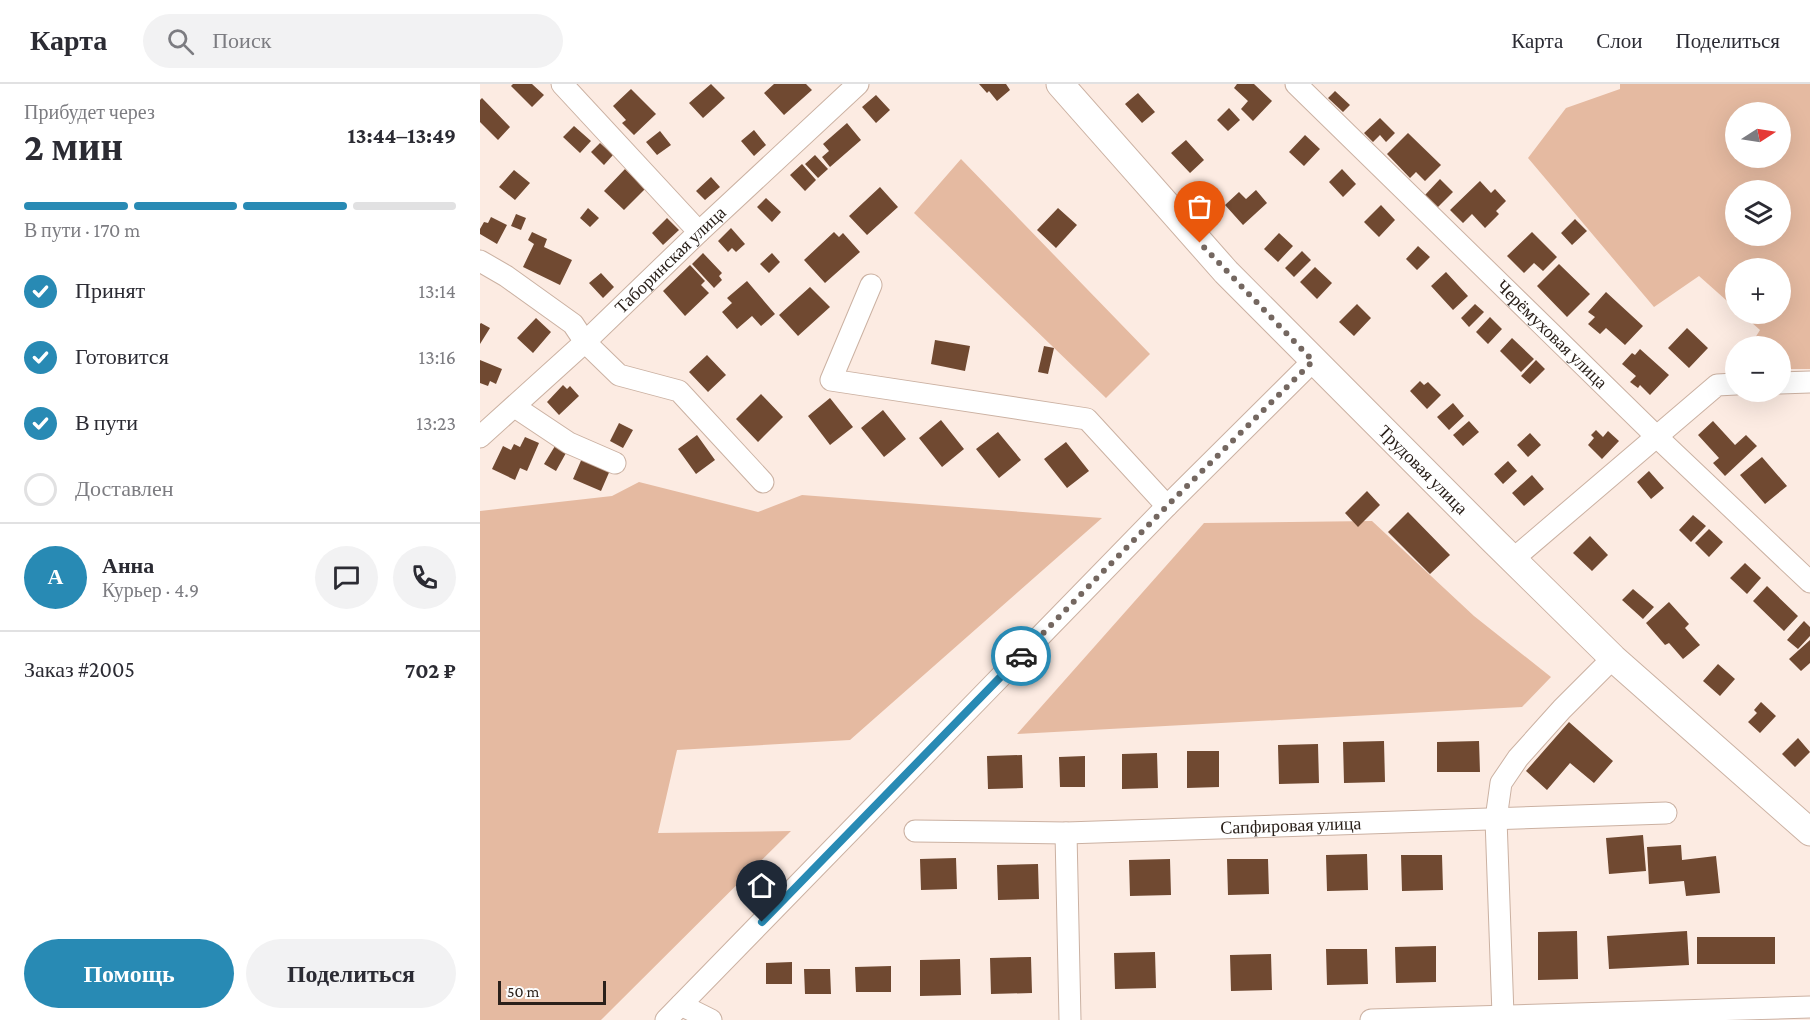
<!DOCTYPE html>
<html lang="ru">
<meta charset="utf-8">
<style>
:root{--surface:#fff;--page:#f2f2f3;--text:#2b2b33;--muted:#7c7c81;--line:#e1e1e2;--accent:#288ab4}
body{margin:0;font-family:"Crimson Pro",serif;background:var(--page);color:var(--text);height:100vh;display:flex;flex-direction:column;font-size:22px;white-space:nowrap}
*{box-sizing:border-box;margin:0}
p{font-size:20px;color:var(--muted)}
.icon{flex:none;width:33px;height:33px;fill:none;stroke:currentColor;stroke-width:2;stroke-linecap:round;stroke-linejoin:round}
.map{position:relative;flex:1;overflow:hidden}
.details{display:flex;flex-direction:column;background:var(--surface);width:480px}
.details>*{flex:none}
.needle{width:39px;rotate:78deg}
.tools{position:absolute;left:1245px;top:18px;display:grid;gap:12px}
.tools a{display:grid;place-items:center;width:66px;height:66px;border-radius:50%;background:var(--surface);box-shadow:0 6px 24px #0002;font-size:30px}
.scale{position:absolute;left:18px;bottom:15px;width:108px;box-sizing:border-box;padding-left:6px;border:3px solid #2a201a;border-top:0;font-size:16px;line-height:21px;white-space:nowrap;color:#2a201a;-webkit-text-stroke:4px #fcfcfc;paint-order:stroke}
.pin{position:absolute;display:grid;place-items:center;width:51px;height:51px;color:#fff;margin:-62px -26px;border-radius:50% 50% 50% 0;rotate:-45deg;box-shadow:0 0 6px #0007}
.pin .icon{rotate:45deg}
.courier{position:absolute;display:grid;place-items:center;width:60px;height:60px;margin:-30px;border:4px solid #288ab4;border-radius:50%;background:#fff;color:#222;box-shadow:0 2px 8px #0007}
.head em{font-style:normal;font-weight:700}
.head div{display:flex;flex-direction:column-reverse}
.head{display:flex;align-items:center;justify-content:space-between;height:102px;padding:0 24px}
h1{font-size:39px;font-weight:700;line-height:45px}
.bar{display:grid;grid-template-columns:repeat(4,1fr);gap:9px 6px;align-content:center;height:72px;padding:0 24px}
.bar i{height:8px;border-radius:4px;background:var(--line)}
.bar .on{background:var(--accent)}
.bar p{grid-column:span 4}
.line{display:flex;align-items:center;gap:15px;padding:0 24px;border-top:2px solid var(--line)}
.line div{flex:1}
.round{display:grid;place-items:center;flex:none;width:63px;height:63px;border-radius:32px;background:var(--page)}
ol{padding:0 24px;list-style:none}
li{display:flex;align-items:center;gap:18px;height:66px}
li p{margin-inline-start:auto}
li .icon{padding:6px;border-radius:50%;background:var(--accent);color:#fff;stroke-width:4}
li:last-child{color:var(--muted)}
li i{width:33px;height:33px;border:3px solid var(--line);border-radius:50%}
.button{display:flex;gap:12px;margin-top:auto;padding:12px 24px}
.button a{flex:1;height:69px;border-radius:36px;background:var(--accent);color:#fff;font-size:24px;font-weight:700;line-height:69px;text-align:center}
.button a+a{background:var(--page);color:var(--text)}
header{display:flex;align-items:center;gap:36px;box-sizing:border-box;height:84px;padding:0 30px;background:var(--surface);border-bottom:2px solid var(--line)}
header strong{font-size:28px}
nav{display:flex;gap:33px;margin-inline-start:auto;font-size:21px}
.search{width:420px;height:54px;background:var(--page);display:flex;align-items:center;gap:15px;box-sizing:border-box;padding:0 21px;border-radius:33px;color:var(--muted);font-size:22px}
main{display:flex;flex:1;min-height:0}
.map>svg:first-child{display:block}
.green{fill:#e5baa1;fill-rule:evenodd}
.building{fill:#704931}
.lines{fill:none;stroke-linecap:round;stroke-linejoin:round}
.minor-casing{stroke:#cbb1a2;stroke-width:23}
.major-casing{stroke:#cbb1a2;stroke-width:29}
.minor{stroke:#fff;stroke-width:21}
.major{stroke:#fff;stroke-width:27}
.done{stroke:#746760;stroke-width:6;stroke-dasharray:0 10.8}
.route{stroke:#288ab4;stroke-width:8}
.labels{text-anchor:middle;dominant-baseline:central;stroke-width:6;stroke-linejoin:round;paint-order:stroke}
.street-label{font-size:18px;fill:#2a201a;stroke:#fcfcfc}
</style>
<header>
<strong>Карта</strong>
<div class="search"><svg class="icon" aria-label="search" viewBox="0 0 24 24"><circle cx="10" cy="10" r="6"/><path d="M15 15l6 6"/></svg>Поиск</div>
<nav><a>Карта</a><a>Слои</a><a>Поделиться</a></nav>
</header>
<main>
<section class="details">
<div class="head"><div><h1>2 мин</h1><p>Прибудет через</p></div><em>13:44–13:49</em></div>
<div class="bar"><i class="on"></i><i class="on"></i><i class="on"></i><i></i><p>В пути · 170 m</p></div>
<ol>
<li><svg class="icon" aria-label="check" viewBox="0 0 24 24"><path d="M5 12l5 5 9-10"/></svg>Принят<p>13:14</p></li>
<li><svg class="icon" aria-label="check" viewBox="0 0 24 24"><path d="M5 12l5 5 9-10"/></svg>Готовится<p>13:16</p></li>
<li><svg class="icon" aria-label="check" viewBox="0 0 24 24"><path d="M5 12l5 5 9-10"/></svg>В пути<p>13:23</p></li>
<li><i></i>Доставлен</li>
</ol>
<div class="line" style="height:108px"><b class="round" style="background:var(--accent);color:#fff">А</b><div><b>Анна</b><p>Курьер · 4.9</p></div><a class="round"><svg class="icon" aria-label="chat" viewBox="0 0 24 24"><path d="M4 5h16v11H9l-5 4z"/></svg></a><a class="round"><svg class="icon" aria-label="phone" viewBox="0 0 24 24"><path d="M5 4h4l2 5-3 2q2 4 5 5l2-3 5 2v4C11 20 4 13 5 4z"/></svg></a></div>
<div class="line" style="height:78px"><div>Заказ #2005</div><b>702 ₽</b></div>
<div class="button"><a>Помощь</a><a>Поделиться</a></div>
</section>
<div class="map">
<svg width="1330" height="936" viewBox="0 0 1330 936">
<rect width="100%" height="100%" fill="#fcebe2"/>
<!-- green -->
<path class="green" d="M1140,0H1330V285H1301L1300,262H1270L1280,246L1262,230H1300V184H1256L1255,224L1219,192L1174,223L1048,74L1086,24L1140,5ZM1256,28H1300V74H1256ZM1300,106V152H1256V106Z
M481,75L670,270L626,314L434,129Z
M159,398L278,428L322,411L622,434L370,656L197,666L178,749L311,747L121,936H0V427L132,412Z
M892,437L994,532L1071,593L1042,623L537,650L724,439Z"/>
<!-- building -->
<path class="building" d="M33,0H52L64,11L52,23L31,2Z
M231,0L245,14L223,34L209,19Z
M294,0H326L332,6L304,31L284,9Z
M499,0H526L530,6L517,17L509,7L507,9Z
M757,0H774L792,17L773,37L761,25L768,17L754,4Z
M151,5L176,30L154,51L142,39L146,36L133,22Z
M855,7L870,21L863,28L848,14Z
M658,9L675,28L662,39L645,20Z
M396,11L410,26L396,39L382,23Z
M2,14L30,43L18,56L0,38V16Z
M749,24L760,36L748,47L737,36Z
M900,34L915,49L906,58L900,51L893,58L884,49Z
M367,39L381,56L350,83L342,73L349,67L343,60Z
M94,42L111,57L100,69L83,53Z
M274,46L286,61L274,72L261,57Z
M180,47L191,61L177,71L166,58Z
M928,49L961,81L945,97L936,88L930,94L907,70Z
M825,51L840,65L824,82L809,68Z
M706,56L724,76L710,89L691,69Z
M120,59L133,71L124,81L111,68Z
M335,71L348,85L338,94L325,80Z
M322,80L336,96L325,107L310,91Z
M145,85L165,105L144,126L124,107Z
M862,85L876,100L863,113L849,98Z
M34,86L50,99L35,116L19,103Z
M231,93L240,103L225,116L216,107Z
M960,95L973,108L957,124L945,111Z
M1000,97L1011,109L1015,105L1026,117L1016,127L1019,130L1005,144L992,130L983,139L970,126Z
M400,103L418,123L387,151L369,132Z
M776,106L787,119L763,141L745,121L759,108L766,115Z
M286,114L301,128L292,138L277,123Z
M901,121L915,136L899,153L884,138Z
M108,124L119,134L110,143L100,134Z
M578,124L597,141L576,164L557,146Z
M36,130L46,134L41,146L31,142Z
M11,133L27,141L17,160L0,150V145L4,138L8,139Z
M187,134L199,146L183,161L172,149Z
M1095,135L1107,147L1092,161L1081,149Z
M251,144L265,160L256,168L252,164L248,168L238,157Z
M52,148L67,155L64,163L92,176L80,201L43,183L54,160L48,156Z
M354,148L359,153L363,149L380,168L345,199L324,176Z
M1052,148L1077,173L1063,187L1054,179L1044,189L1027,172Z
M799,149L813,162L798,178L784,165Z
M938,162L950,173L937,186L926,175Z
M822,167L831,176L814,193L805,184Z
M223,169L242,189L239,192L242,196L234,204L212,180Z
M292,169L300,178L289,189L280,180Z
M1079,180L1110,210L1087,233L1057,202Z
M210,181L225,197L221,201L229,209L205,232L183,207Z
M835,183L852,199L837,215L820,198Z
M966,188L988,212L973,226L951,202Z
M121,189L134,203L123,214L109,199Z
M267,197L295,230L281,242L272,232L257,245L242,228L252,219L247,214Z
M330,203L350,223L318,252L299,231Z
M1126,208L1163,242L1145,261L1126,244L1120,250L1108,240L1115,233L1108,228Z
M877,220L891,234L874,252L859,238Z
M995,220L1004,228L989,243L981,234Z
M1010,233L1022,245L1008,260L996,248Z
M56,234L71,248L53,269L37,254Z
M1,239L10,244L0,260V240Z
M1207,244L1228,264L1209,284L1188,264Z
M1032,254L1054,275L1041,288L1020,267Z
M455,256L490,262L485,287L451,280Z
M564,262L574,264L568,290L558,288Z
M1160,265L1189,291L1170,311L1160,301L1158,304L1150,298L1156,292L1142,280L1152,269L1155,271Z
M227,271L246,291L228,308L209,288Z
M0,276L22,285L16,300L10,297L8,302L0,299Z
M1056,276L1065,285L1050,300L1041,292Z
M940,297L944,301L948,298L961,311L947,325L930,307Z
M83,301L87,305L90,302L99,312L79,331L67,318Z
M281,310L303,333L278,358L256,335Z
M350,314L373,343L350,361L328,332Z
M973,319L984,332L969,346L957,333Z
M403,326L426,355L404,373L381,344Z
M461,336L484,365L462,383L439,354Z
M989,337L999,348L983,362L973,351Z
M1233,337L1255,361L1266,351L1277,362L1245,392L1233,379L1239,374L1218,351Z
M139,339L153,346L143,364L130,357Z
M1116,346L1123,353L1128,347L1139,357L1122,375L1108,361L1114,354L1111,351Z
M518,348L541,376L519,394L496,365Z
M1050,349L1061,361L1048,373L1037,361Z
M217,351L235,376L216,390L198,365Z
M45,353L59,359L47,387L40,384L35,396L12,385L23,362L31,366L34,360L40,363Z
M586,358L609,387L587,404L564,375Z
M75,362L86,369L76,387L64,380Z
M103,372L131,384L121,407L93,395Z
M1282,373L1307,402L1285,420L1260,391Z
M1028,377L1037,387L1023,400L1014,390Z
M1169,387L1184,404L1171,415L1157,398Z
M1052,391L1064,405L1044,422L1032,409Z
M887,407L900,421L878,443L865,429Z
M928,428L970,471L950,490L908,448Z
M1213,431L1226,442L1211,458L1199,446Z
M1229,445L1243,458L1229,473L1215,459Z
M1110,452L1128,471L1112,487L1093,469Z
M1265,479L1281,494L1267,510L1250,494Z
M1287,502L1318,532L1304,547L1273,517Z
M1153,505L1174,523L1163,535L1142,516Z
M1189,518L1209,540L1205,544L1220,561L1203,575L1189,559L1185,561L1166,539Z
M1324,537L1330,543V552L1318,565L1307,556Z
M1330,556V579L1321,587L1309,575Z
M1238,580L1255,595L1240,612L1223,597Z
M1281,618L1296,632L1280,649L1268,638L1277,629L1274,626Z
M1089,638L1133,677L1114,699L1090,679L1067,706L1046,687Z
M1318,654L1330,668L1315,683L1302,670Z
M904,657L905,698L864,699L863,658Z
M999,657L1000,688H957V658Z
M838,660L839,699L799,700L798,661Z
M707,667H739V703L707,704Z
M677,669L678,704L642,705V670Z
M542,671L543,704L508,705L507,672Z
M605,672V703H580L579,673Z
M1163,751L1166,787L1129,790L1126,754Z
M1201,761L1202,776L1236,772L1240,809L1206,812L1204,797L1169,800L1167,763Z
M887,770L888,806L847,807L846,771Z
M921,771H962L963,806L922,807Z
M476,774L477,805L441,806L440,775Z
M690,775L691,811L650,812L649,776Z
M747,775H788L789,810L748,811Z
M558,780L559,815L518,816L517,781Z
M1097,847L1098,895L1058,896V848Z
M1207,847L1209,881L1129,885L1127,852Z
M1217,853H1295V880H1217Z
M956,862V898L916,899L915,863Z
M846,865H887L888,900L847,901Z
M675,868L676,904L635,905L634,869Z
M791,870L792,906L751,907L750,871Z
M551,873L552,909L511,910L510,874Z
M480,875L481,911L440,912V876Z
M312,878V900H286V879Z
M411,882V908H376L375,883Z
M324,885H350L351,910H325Z"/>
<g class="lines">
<defs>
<g id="minor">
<path d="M82,0L219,148"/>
<path id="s1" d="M816,0L1177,353L1330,498"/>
<path d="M0,177L26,192L93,240L105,258L139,291L199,307L283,398"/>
<path d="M391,201L351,296L607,335L687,422"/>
<path d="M1300,299L1330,298"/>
<path d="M35,323L89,359L135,379"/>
<path id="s2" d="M0,353L105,258L219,148L378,0"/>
<path d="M1032,476L1237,301L1256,300"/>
<path id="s3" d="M435,747L586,749L1186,729"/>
<path d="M586,749L590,936"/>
<path d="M201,921L231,936"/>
<path d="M1023,931L1016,735L1021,699L1038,674L1082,625L1133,574"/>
<path d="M186,936L687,422L833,277"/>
<path d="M891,936L1330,923"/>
</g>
<g id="major">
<path id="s4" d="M580,0L746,188L1014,457L1133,574L1330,748"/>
</g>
</defs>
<!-- minor casing -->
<use href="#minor" class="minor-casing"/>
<!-- major casing -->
<use href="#major" class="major-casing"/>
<!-- minor -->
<use href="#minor" class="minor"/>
<!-- major -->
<use href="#major" class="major"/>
</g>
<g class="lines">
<!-- done -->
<path class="done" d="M541,572L687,422L833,277L720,159"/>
<!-- route -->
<path class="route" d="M282,838L541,572"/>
</g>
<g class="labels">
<!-- street labels -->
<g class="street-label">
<text stroke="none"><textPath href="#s2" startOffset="260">Таборинская улица</textPath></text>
<text stroke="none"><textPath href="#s1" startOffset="358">Черёмуховая улица</textPath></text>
<text stroke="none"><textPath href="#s4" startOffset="530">Трудовая улица</textPath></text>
<text stroke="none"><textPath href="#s3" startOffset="376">Сапфировая улица</textPath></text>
</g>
</g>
</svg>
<div class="tools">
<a><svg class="needle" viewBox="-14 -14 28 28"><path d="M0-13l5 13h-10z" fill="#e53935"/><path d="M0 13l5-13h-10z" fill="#7c7c81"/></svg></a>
<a><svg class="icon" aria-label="layers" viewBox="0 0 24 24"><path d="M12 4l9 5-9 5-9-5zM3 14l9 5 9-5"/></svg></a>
<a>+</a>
<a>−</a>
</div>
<div class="scale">50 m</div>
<div class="pin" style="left:720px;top:159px;background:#ea580c"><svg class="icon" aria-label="bag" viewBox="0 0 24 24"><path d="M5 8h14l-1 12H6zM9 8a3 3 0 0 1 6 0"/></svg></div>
<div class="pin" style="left:282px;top:838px;background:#1f2937"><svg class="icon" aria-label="home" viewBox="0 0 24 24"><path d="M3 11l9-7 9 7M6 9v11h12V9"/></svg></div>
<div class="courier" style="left:541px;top:572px"><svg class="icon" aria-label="car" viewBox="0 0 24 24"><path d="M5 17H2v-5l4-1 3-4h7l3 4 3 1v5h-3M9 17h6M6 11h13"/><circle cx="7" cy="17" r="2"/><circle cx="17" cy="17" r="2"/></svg></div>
</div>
</main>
